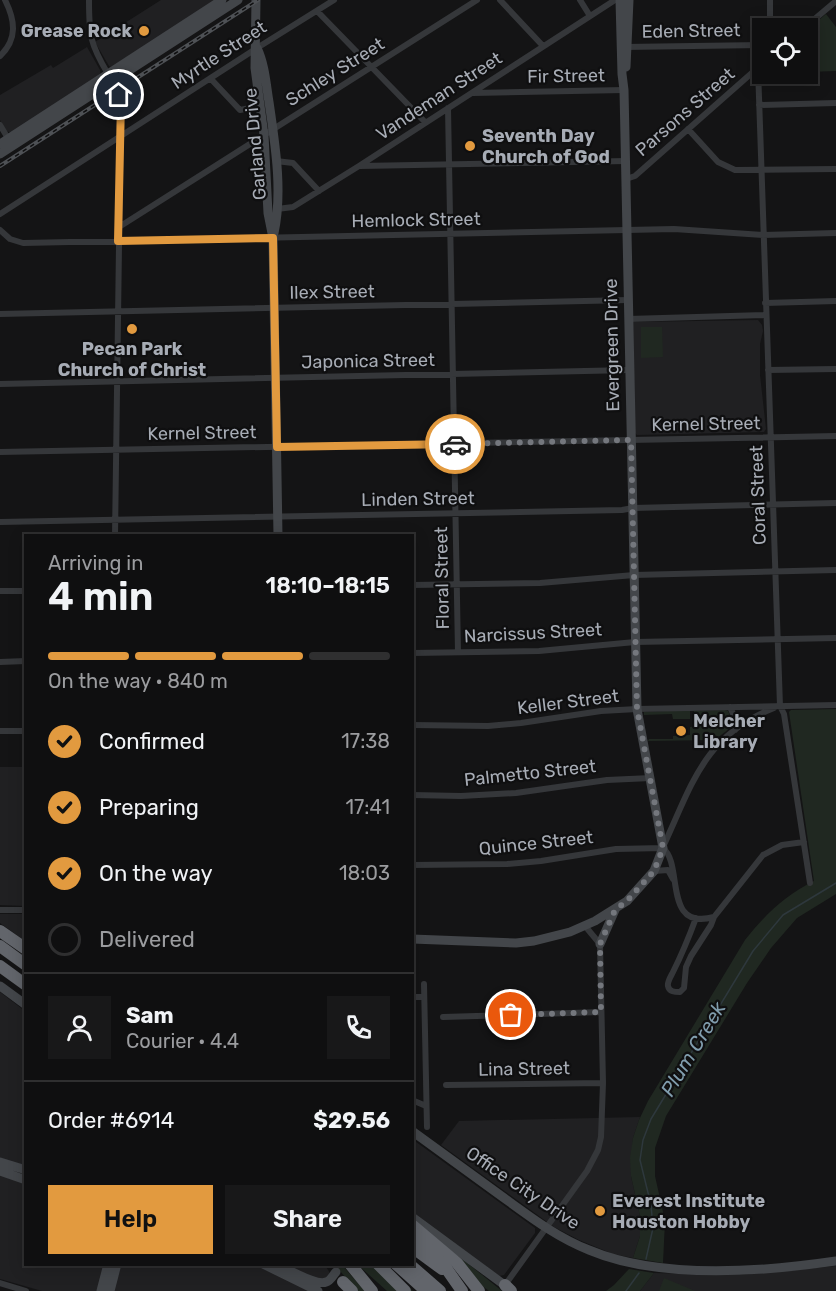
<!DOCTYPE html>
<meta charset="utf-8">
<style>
:root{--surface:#0f0f10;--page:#181819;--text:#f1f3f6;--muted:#9b9c9f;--line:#2f2f30;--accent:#e29a3f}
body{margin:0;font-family:Rubik,sans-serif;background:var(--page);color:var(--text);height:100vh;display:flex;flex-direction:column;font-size:22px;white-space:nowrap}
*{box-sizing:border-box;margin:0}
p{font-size:20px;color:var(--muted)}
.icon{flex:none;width:33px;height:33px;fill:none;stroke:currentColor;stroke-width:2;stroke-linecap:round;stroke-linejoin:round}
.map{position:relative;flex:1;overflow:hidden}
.panel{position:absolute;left:24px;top:534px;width:390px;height:732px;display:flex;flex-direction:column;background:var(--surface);border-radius:0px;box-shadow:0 3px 15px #0003,0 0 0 2px var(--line)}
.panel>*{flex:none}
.controls{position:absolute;left:752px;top:18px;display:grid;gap:12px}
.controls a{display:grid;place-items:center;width:66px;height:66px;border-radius:0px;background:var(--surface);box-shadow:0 3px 15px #0003,0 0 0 2px var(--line);font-size:30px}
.pin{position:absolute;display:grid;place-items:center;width:51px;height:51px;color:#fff;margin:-26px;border:3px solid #fff;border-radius:50%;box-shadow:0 2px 6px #0007}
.courier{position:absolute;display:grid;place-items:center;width:60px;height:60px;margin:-30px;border:4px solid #e29a3f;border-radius:50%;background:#fff;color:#222;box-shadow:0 2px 8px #0007}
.overview em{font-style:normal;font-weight:600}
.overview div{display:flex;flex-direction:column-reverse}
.overview{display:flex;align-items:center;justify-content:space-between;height:102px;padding:0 24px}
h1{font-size:39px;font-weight:600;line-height:45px}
.bar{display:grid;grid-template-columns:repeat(4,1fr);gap:9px 6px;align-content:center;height:72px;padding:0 24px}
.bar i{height:8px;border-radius:4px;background:var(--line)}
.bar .current{background:var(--accent)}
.bar p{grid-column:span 4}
.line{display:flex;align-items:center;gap:15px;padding:0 24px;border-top:2px solid var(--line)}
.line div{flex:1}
.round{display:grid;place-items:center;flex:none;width:63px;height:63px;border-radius:0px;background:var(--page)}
ol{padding:0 24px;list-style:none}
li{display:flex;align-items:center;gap:18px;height:66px}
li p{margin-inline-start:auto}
li .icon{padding:6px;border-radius:50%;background:var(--accent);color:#111;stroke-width:4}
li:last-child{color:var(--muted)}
li i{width:33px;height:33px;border:3px solid var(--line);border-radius:50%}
.action{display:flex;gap:12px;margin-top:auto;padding:12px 24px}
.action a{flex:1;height:69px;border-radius:0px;background:var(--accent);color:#111;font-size:24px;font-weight:600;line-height:69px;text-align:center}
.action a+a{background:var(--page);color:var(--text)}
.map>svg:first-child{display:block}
.built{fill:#202022}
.green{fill:#202821}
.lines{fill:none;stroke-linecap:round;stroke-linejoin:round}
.stream{stroke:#2e383d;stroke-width:1.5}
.street{stroke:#35373a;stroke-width:6}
.secondary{stroke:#43464a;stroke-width:9}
.highway{stroke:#62656b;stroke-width:12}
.rail-casing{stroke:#4e5155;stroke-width:4}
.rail{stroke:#0f0f10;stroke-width:1.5;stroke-dasharray:4.5;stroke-linecap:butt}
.highway-bridge{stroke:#62656b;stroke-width:12}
.done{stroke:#74777d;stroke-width:6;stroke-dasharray:0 10.8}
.route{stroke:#e29a3f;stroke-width:8}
.poi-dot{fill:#e29a3f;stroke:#0f0f10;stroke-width:2}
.labels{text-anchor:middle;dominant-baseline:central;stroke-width:4.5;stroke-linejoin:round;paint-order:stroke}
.poi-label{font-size:18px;font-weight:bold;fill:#a7acb5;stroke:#0f0f10;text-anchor:start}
.street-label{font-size:18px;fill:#a7acb5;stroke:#0f0f10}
.water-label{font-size:20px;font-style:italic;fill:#809dad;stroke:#0f0f10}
</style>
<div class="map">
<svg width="836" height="1291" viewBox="0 0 836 1291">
<rect width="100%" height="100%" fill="#141415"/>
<!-- built -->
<path class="built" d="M161,0H218L111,67L109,66L95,42Z
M87,47L100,70V75L12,133L6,131L0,120V95L51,65L53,68Z
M758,320L762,325L763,331L760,344V375L766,429L764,432L637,435L635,433L633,322Z
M0,767H25V906L0,905Z
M0,914H25V941L0,923Z
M0,992L25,1011V1167L0,1158Z
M640,1117L633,1138L631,1176L640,1216V1236L633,1258L613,1254L579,1240L554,1227L441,1145L459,1121Z
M412,1139L535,1228V1233L504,1275L499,1276L413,1212Z
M0,1174L25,1183L26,1264L104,1265L98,1291H42L0,1279Z
M122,1264L258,1265L313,1291H113Z
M285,1265H325L333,1278L329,1284Z
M836,1266V1291H640L654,1273L741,1275Z"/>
<!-- green -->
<path class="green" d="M826,14L836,27V71L807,72V30Z
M641,327H662L663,357L641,358Z
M836,709V894L797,918L771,948L747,983L666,1116L655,1148V1176L665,1221L663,1263L633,1258L640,1236V1216L631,1176L630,1158L633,1138L639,1120L648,1101L745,940C765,915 785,895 814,881L789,712L791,710Z
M690,710V719H673L672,714L644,715V712Z
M725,710L728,711C737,727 726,731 714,740L648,741L649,739H673V736L690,735V727L698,726V716L694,715V711Z
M413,1235L461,1258L502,1291H489Z
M335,1265H342L365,1291H357Z
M358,1265H383L413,1291H387Z
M629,1269L654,1273L640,1291H606L614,1285Z
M664,1278L695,1291H696H659Z"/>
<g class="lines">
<!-- stream -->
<path class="stream" d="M646,1259L653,1228L651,1205L640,1160L643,1140L651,1119L753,951L783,915L836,883
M626,1291L639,1273"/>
<!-- street -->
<path class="street" d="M89,0C89,35 90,44 108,74
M500,0L543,46
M580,0L590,16
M770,0V28
M317,11L425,122
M804,28L836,1
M624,47L762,45
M0,56C18,39 15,20 5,0
M758,68L780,706L784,714L810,883
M211,79L240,110L260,106
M114,80L121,101L115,536
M473,93L624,90
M759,105L836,103
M448,108L458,652
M0,125L9,140
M688,129L718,162L735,170L836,169
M276,161L293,163L319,191
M360,166L626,161
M626,179L635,176L762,64
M277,209L293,207L359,166L615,0
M0,214L257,48L334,0
M119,227L477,0
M0,230L10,239L23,243L674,229L763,235L836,233
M765,303L836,301
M0,314L628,300
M628,319L766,315
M768,370L836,369
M0,384L629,370
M0,452L836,436
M0,522L622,510L633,508L836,503
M412,585L540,583L634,575L836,570
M0,591H26
M412,653L539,651L635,642L836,638
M0,662L26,661
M730,707L735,718V730
M412,725L488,726L521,723L601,711L637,709L836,705
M0,731H26
M412,795L461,796L516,793L607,780L651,778
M663,847C692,785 703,736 774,708
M663,848C684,865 662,931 714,917
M412,865L507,864L541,861L616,849L663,848
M654,871L668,870L673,879
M0,910H26
M696,918C689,937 682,954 673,972C671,976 667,982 668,986C669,992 675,992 680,992L684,988L686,967L691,956L711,925L714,917L763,855L782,845L804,842
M424,984L427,1127
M412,997H424
M443,1017L601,1012
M446,1085L603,1083
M412,1100L426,1106
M0,1283L26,1291
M505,1285L587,1171L598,1150L601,1137L603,1083L600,944L585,926"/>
<!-- secondary -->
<path class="secondary" d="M256,0L255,68L264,135L268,213L273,238L278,536
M257,48C265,65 266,84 269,102C275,144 283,191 274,233
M626,67L629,0
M0,144L222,0
M0,154L238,0
M412,939L516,943L534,941L570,932L595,921L627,901L654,871L663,848L637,709L624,90L622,74L620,0
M600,944L615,910
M0,986L26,1005
M412,1131C442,1153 471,1174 500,1195C529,1216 556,1237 589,1250C660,1280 761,1272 836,1261
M0,1162L26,1170
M0,1171L26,1180
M412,1217L510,1289
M263,1264L318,1291
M277,1264C287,1269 316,1286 326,1282C331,1281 333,1275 336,1272
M101,1291L108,1264
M110,1291L117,1264"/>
<!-- highway -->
<path class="highway" d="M0,931L26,949
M0,946L26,965
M0,966L26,985
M412,1225L457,1263L479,1291
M412,1247L442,1269
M350,1264L372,1291
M378,1264L405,1291
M396,1264L426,1291
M409,1264L440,1291
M343,1282L352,1291
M505,1285L511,1291"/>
<defs>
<path id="rail" d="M0,166L258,0"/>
</defs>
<!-- rail casing -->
<use href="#rail" class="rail-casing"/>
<!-- rail -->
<use href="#rail" class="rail"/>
<!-- highway-bridge -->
<path class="highway-bridge" d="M412,1231L446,1268L462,1291"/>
</g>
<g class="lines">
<!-- done -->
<path class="done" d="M455,444L631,440L637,709L663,848L654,871L627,901L615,910L600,944L601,1012L511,1015"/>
<!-- route -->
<path class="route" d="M119,95L121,101L118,241L273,238L277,447L455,444"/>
</g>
<!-- markers -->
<g class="poi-dot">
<circle cx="144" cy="31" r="6"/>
<circle cx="470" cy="146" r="6"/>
<circle cx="132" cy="329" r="6"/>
<circle cx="681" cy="731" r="6"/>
<circle cx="600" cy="1211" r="6"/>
</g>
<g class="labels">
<!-- poi labels -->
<g class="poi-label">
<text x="132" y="31" text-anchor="end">Grease Rock</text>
<text x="482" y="136">Seventh Day<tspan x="482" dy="21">Church of God</tspan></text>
<text x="132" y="349" text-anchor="middle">Pecan Park<tspan x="132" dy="21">Church of Christ</tspan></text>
<text x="693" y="721">Melcher<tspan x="693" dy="21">Library</tspan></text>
<text x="612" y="1201">Everest Institute<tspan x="612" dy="21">Houston Hobby</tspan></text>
</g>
<!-- street labels -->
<g class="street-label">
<text transform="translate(691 31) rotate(-1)">Eden Street</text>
<text transform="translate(219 55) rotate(-33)">Myrtle Street</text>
<text transform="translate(335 72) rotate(-32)">Schley Street</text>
<text transform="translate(566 76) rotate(-1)">Fir Street</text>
<text transform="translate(439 96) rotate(-33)">Vandeman Street</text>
<text transform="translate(685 112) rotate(-41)">Parsons Street</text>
<text transform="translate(255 144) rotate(-95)">Garland Drive</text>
<text transform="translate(416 220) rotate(-1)">Hemlock Street</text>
<text transform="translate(332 292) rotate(-1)">Ilex Street</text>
<text transform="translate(612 345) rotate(-91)">Evergreen Drive</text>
<text transform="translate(368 361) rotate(-1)">Japonica Street</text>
<text transform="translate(706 424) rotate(-1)">Kernel Street</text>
<text transform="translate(202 433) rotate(-1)">Kernel Street</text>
<text transform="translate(758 495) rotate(-92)">Coral Street</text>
<text transform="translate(418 499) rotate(-1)">Linden Street</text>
<text transform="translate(442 578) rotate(-91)">Floral Street</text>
<text transform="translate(533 633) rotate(-3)">Narcissus Street</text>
<text transform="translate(568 702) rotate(-7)">Keller Street</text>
<text transform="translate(530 773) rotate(-6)">Palmetto Street</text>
<text transform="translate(536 843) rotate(-6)">Quince Street</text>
<text transform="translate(524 1069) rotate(-1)">Lina Street</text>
<text transform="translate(523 1188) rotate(34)">Office City Drive</text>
</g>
<!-- water labels -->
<g class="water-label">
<text transform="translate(693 1049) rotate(-59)">Plum Creek</text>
</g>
</g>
</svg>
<div class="controls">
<a><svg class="icon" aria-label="locate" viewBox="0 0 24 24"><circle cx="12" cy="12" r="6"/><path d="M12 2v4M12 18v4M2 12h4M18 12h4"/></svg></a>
</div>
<div class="pin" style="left:511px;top:1015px;background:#ea580c"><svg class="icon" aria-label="bag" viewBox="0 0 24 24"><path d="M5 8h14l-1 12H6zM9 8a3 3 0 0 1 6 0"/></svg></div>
<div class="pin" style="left:119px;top:95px;background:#1f2937"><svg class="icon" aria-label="home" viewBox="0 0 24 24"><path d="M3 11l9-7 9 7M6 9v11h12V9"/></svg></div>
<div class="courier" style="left:455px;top:444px"><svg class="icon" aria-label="car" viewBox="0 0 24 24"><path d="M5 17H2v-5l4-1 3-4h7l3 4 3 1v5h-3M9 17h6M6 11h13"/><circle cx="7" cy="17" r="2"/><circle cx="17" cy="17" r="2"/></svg></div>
<section class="panel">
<div class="overview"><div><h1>4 min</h1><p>Arriving in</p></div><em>18:10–18:15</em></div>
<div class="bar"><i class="current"></i><i class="current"></i><i class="current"></i><i></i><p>On the way · 840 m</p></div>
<ol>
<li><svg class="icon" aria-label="check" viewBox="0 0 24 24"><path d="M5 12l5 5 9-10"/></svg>Confirmed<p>17:38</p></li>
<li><svg class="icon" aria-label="check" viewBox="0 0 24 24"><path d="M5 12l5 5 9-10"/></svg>Preparing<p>17:41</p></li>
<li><svg class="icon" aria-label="check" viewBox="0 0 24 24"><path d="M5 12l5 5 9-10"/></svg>On the way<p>18:03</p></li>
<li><i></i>Delivered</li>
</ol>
<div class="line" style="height:108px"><a class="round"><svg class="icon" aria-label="person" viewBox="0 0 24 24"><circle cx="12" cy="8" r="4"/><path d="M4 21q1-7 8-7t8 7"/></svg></a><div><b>Sam</b><p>Courier · 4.4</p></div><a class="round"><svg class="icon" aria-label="phone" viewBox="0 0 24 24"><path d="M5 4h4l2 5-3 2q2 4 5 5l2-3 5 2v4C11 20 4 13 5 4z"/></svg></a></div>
<div class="line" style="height:78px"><div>Order #6914</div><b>$29.56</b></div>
<div class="action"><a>Help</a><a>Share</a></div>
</section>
</div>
